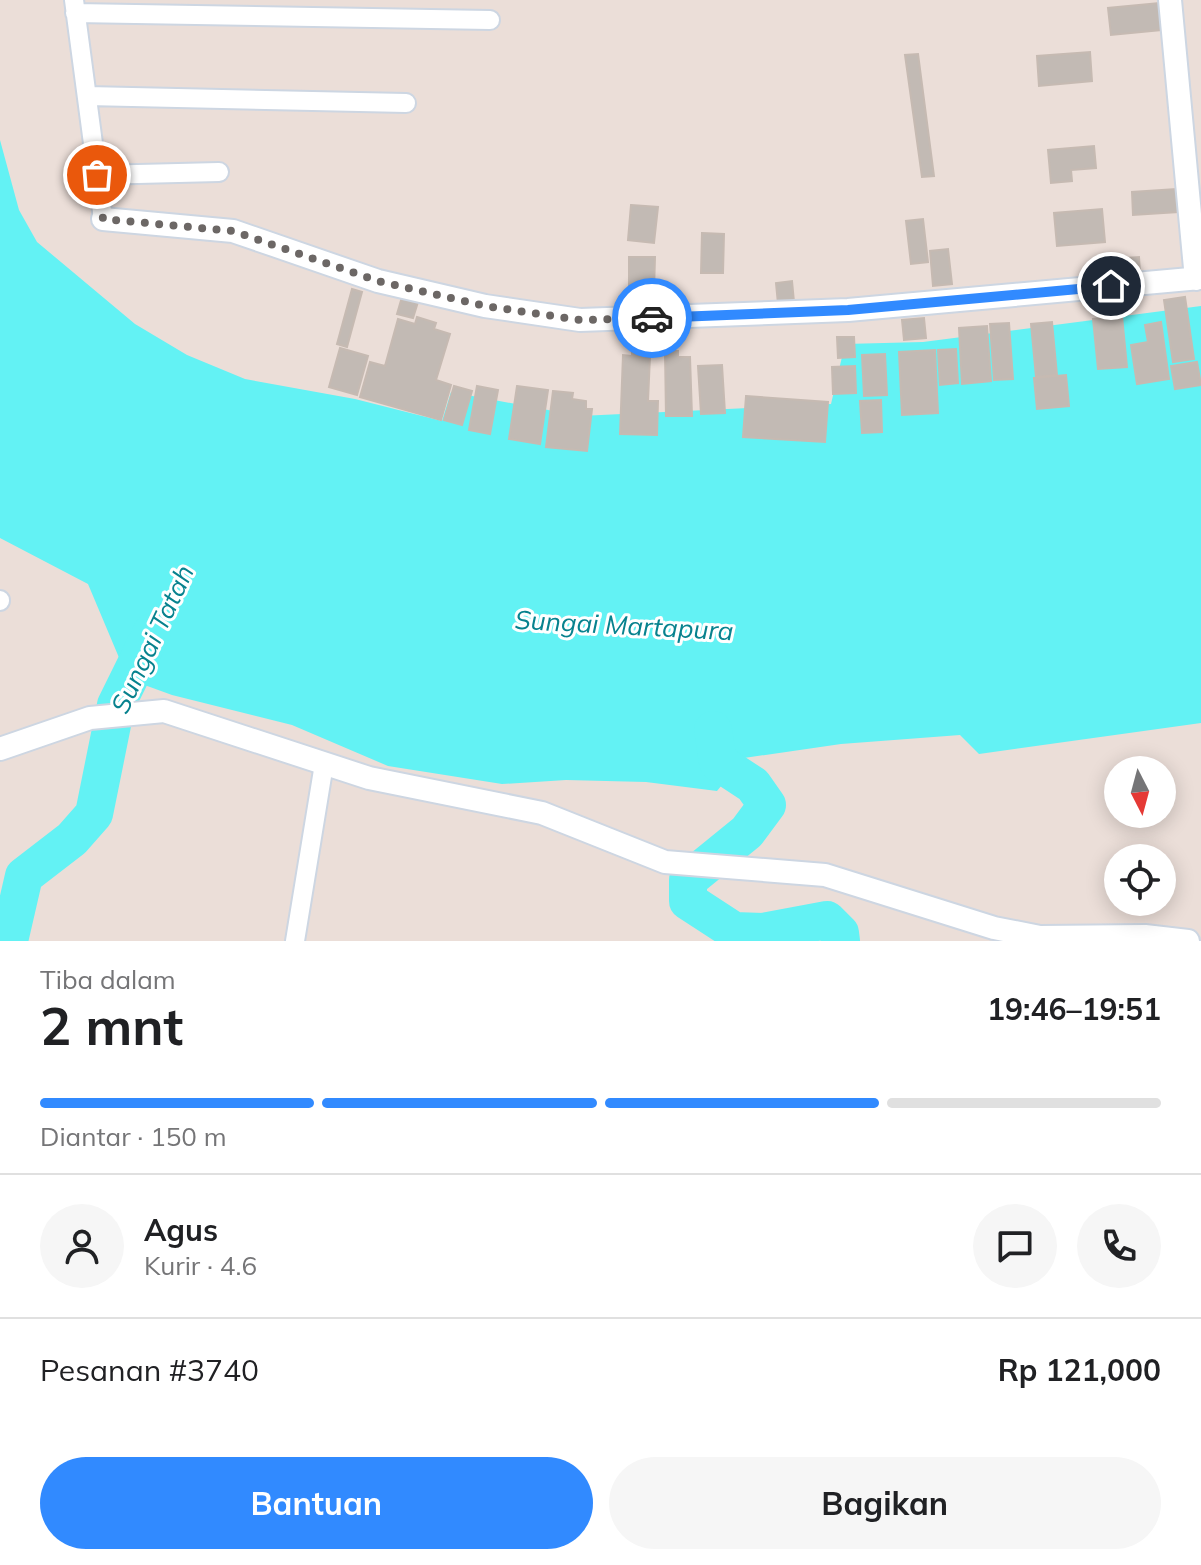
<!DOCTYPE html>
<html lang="id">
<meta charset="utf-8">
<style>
:root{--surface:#fff;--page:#f6f6f6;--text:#202124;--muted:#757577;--line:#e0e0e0;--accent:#318aff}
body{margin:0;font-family:Mulish,sans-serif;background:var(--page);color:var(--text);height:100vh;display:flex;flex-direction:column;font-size:30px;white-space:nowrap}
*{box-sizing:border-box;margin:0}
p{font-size:26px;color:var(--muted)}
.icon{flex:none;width:44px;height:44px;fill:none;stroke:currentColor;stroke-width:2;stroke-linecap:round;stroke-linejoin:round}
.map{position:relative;height:941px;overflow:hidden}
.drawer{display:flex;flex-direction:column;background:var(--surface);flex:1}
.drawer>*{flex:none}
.needle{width:52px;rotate:174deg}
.buttons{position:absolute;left:1104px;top:756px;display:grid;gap:16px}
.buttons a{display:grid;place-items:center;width:72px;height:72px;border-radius:50%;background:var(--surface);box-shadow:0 4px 20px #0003;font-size:40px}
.pin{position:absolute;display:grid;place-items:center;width:68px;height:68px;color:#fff;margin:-34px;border:4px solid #fff;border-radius:50%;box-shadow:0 2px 8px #0007}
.courier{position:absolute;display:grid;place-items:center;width:80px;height:80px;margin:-40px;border:6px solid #318aff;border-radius:50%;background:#fff;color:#222;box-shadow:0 2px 10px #0007}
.headline em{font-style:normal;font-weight:700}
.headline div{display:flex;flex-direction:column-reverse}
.headline{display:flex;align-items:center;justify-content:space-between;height:136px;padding:0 40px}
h1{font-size:52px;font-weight:700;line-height:60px}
.bar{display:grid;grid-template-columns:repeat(4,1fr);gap:12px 8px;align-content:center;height:96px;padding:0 40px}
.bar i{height:10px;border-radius:6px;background:var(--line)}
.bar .on{background:var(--accent)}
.bar p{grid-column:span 4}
.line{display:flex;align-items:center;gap:20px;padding:0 40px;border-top:2px solid var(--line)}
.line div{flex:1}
.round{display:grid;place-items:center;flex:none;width:84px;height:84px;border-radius:42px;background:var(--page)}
.button{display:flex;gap:16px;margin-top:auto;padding:16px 40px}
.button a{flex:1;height:92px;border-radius:48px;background:var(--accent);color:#fff;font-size:32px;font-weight:700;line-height:92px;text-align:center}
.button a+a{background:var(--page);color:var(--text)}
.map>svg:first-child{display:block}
.water{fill:#63f2f4}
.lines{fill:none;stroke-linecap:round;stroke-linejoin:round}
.river{stroke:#63f2f4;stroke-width:38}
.building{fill:#c2bab4;stroke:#c6bab2;stroke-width:2}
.minor-casing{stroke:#cdd6e2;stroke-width:22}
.tertiary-casing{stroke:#cdd6e2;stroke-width:26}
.minor{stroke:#fff;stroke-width:18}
.tertiary{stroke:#fff;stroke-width:22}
.done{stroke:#6c6765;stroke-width:8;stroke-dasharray:0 14.4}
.route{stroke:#318aff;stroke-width:10}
.labels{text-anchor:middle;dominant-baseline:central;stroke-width:6;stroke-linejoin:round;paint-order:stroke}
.water-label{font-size:26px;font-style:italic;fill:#07828e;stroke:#fff}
</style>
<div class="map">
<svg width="1201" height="941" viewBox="0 0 1201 941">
<rect width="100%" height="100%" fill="#ebded8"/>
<!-- water -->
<path class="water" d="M0,140L19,210L37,242L135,324L187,355L245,379L355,399L442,421L451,392L580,416L831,404L845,344L923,342L1201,306V723L979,754L960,735L841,744L744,758L717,791L646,782L566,780L502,784L388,766L292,725L172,695L128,679L88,584L0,538Z"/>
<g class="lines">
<!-- river -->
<path class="river" d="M713,730L718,762L753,785L767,805L747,832L688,880V901L734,931L763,932L827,920L840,933L841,941
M9,941L24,876L72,839L94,814L116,705L152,632"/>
</g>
<!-- building -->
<path class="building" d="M1159,3L1161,30L1111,35L1108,8Z
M1090,52L1092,81L1039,86L1037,56Z
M918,54L934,176L922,177L905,55Z
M1094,146L1096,168L1071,170L1072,181L1051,183L1048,150Z
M1176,189L1178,212L1133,215L1132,192Z
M631,205L658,207L654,243L628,240Z
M1102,209L1105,242L1057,246L1054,213Z
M923,219L928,262L911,264L906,221Z
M702,233L724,234L723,273H701Z
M948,249L952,284L933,286L930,251Z
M629,257H655L654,291H629Z
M1139,257L1140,272L1128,273L1126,258Z
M792,281L794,302L778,304L776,283Z
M352,289L362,292L347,347L337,344Z
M402,297L418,302L413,318L397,314Z
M1185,297L1194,359L1173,362L1164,300Z
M1122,316L1127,367L1098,369L1093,319Z
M417,317L436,323L434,329L450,334L436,380L451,385L441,420L360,397L370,362L385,366L398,319L415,324Z
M924,318L926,338L904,340L902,320Z
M1052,322L1057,375L1036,377L1031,324Z
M1161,322L1169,379L1137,384L1131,345L1148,342L1145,325Z
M1009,323L1013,379L994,380L990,324Z
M987,326L991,381L962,384L959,328Z
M837,337H854L855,357L838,358Z
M632,345L642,346V356H650L648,401H658L657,435L620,434L623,355L632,356Z
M340,348L368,356L357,395L329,387Z
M956,349L958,383L940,385L938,350Z
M935,350L938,413L902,415L899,352Z
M665,351H678V357H690L692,416H666Z
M885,354L887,395L864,396L862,355Z
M1197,362L1201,385L1175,389L1171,366Z
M722,365L725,413L701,414L698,366Z
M855,366L856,393L833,394L832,367Z
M1066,375L1069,406L1037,409L1034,378Z
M454,386L472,391L462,425L444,420Z
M477,386L498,390L490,434L469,430Z
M517,386L548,390L540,444L509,439Z
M553,391L573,393L572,399L586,401V409H592L587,451L546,447Z
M746,396L828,402L825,442L743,437Z
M881,400L882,432L862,433L860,401Z"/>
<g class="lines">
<defs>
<path id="minor" d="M74,0L103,219
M75,13L490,20
M87,96L406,103
M97,175L219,172
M0,600V601
M295,941L324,764"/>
<path id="tertiary" d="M1170,0L1196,279
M103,219L233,231L378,281L485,306L580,320L848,310L1201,278
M0,749L90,718L164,711L369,778L542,813L665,862L825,875L994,928L1040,937L1145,936L1188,941"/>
</defs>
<!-- minor casing -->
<use href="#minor" class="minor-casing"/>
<!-- tertiary casing -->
<use href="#tertiary" class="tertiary-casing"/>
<!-- minor -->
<use href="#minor" class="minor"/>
<!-- tertiary -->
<use href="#tertiary" class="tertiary"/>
</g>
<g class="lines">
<!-- done -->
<path class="done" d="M97,175L103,219L233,231L378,281L485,306L580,320L652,318"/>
<!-- route -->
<path class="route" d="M652,318L848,310L1111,286"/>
</g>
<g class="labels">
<!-- water labels -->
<g class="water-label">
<text transform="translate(624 625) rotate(3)">Sungai Martapura</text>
<text transform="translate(152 639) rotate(-65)">Sungai Tatah</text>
</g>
</g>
</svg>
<div class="buttons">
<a><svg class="needle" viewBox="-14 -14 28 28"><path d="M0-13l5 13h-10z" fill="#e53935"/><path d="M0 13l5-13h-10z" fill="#757577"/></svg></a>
<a><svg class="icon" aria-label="locate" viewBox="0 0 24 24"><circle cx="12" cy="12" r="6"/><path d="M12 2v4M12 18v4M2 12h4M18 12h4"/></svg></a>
</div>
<div class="pin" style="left:97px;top:175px;background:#ea580c"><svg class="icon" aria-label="bag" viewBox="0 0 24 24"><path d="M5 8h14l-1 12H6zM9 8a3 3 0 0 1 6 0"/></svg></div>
<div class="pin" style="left:1111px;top:286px;background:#1f2937"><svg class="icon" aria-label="home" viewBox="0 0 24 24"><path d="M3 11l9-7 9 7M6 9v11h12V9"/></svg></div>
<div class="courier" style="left:652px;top:318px"><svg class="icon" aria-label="car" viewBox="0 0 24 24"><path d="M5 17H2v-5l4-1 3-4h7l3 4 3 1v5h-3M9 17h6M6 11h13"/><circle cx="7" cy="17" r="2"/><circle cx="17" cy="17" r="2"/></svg></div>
</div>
<section class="drawer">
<div class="headline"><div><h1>2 mnt</h1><p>Tiba dalam</p></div><em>19:46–19:51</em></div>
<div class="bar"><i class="on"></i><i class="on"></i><i class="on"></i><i></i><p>Diantar · 150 m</p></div>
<div class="line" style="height:144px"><a class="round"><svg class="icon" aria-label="person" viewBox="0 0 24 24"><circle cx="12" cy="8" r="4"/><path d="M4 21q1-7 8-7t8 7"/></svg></a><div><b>Agus</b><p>Kurir · 4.6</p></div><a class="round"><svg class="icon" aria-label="chat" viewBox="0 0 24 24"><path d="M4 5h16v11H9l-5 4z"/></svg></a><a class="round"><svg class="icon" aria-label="phone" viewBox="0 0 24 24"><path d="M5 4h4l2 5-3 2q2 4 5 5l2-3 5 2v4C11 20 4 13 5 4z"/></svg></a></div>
<div class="line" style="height:104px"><div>Pesanan #3740</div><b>Rp 121,000</b></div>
<div class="button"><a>Bantuan</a><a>Bagikan</a></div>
</section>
